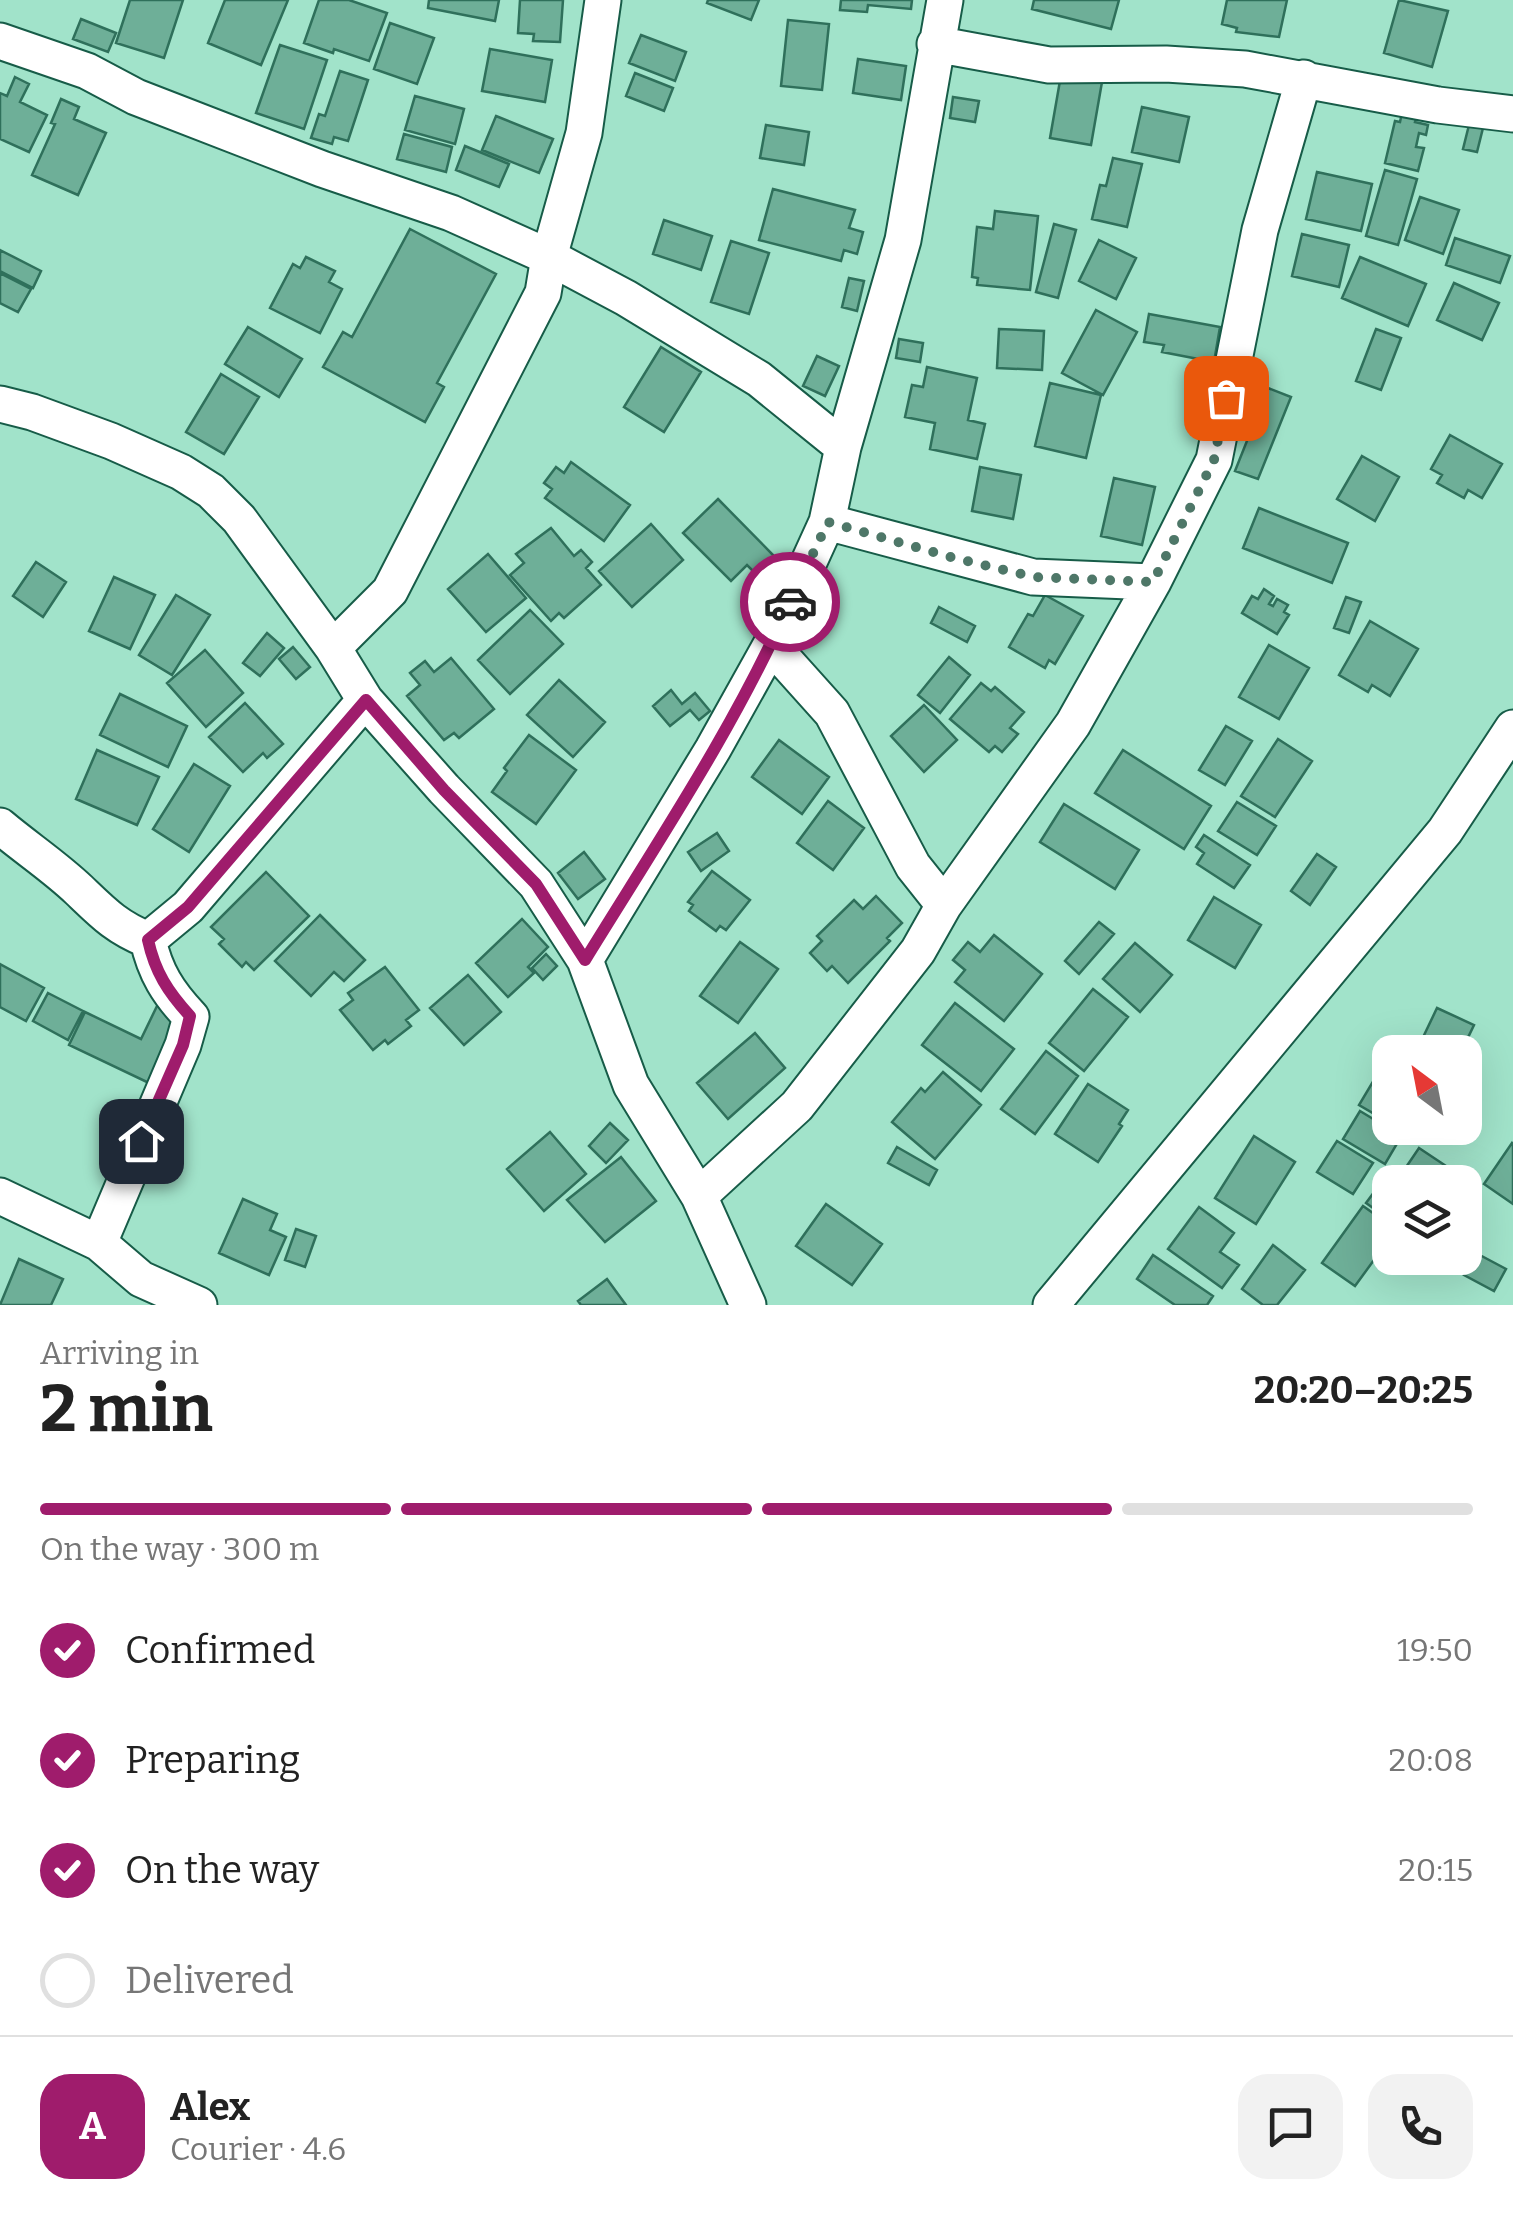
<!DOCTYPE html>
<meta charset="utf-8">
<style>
:root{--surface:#fff;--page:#f2f2f2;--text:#222;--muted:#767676;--line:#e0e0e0;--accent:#9f1c6c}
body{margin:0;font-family:Bitter,serif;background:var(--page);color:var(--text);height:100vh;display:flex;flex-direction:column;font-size:38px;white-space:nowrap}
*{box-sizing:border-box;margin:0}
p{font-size:32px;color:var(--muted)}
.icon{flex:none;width:55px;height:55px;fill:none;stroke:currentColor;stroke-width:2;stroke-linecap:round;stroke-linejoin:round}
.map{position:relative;height:1305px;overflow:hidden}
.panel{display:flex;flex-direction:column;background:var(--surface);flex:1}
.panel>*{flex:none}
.needle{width:65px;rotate:328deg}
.fabs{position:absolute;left:1372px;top:1035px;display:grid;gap:20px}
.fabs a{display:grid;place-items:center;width:110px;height:110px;border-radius:20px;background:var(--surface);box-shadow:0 10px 40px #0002;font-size:50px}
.pin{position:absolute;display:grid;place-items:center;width:85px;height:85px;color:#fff;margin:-42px;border-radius:20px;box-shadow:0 5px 15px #0006}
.courier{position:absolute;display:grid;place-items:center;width:100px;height:100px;margin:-50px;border:8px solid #9f1c6c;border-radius:50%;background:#fff;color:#222;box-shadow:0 2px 12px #0007}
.summary em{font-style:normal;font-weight:700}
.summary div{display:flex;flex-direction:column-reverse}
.summary{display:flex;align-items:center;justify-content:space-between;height:170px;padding:0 40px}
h1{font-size:65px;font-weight:700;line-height:75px}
.bar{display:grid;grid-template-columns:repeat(4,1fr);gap:15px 10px;align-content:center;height:120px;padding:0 40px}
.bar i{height:12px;border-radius:8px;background:var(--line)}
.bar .selected{background:var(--accent)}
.bar p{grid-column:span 4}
.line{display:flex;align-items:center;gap:25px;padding:0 40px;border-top:2px solid var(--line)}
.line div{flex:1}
.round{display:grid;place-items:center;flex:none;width:105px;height:105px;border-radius:30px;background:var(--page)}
ol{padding:0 40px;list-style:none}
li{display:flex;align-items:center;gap:30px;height:110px}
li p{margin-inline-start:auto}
li .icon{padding:10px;border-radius:50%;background:var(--accent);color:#fff;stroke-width:4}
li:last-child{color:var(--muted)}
li i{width:55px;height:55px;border:5px solid var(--line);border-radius:50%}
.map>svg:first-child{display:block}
.building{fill:#6eaf98;stroke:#2f705b;stroke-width:2.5}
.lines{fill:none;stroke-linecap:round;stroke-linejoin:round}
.minor-casing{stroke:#175c48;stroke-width:39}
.minor{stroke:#fff;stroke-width:35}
.done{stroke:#4e7768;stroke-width:10;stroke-dasharray:0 18}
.route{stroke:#9f1c6c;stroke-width:12}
</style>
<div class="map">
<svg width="1513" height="1305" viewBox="0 0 1513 1305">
<rect width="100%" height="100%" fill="#a1e3ca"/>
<!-- building -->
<path class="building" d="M130,0H183L164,58L116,43Z
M225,0H288L261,65L208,43Z
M319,0H349L387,13L369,61L334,49L333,53L304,43Z
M429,0H499L495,21L428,8Z
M520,0H563L560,42L533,41L534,34L518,33Z
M708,0H759L751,20L707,3Z
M841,0H912L911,9L868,5L867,12L840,10Z
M1034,0H1119L1111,29L1032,9Z
M1227,0H1287L1279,37L1236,32L1237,28L1222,24Z
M1399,0L1448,11L1432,67L1384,53Z
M81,19L116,33L108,52L73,39Z
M788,20L829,24L822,90L781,86Z
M390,23L434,38L417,84L374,69Z
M641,35L686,52L675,81L629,63Z
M280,45L327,60L304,129L256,113Z
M490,49L552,60L545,102L482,91Z
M858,59L906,66L901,100L853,93Z
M340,71L368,80L348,141L334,137L332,144L311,138L319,114L325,116Z
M635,73L673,88L664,111L626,96Z
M1061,75L1102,82L1091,145L1050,138Z
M15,77L29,84L20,102L47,115L29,152L0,139V93L7,96Z
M415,96L464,109L455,144L405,130Z
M953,97L979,101L975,122L950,118Z
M61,99L79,107L74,119L106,133L78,195L32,175L55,124L51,123Z
M1142,107L1189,117L1179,162L1132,152Z
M1403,108L1418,112L1415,122L1428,125L1426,135L1419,133L1416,147L1424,148L1418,171L1385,163L1395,121L1400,122Z
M496,116L553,139L539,173L482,150Z
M1470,121L1484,124L1477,152L1463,149Z
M766,125L809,132L804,165L760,158Z
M404,134L452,147L446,172L397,159Z
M465,146L509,164L499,187L456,170Z
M1113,158L1142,164L1127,227L1092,219L1100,185L1106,186Z
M1385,170L1417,179L1398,245L1366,236Z
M1317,172L1372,184L1361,231L1306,219Z
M773,189L855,210L849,228L863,232L857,254L844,250L841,261L759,240Z
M1420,197L1459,210L1443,254L1405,240Z
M995,211L1038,216L1030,290L977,285L978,278L972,277L977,227L993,229Z
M664,220L712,236L701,270L653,254Z
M1054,224L1076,230L1058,298L1036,292Z
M410,229L496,274L437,383L444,387L425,422L323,367L343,332L352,337Z
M1302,234L1349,245L1339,287L1292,276Z
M1455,238L1510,256L1500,283L1446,265Z
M1099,240L1136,258L1116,299L1079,281Z
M731,241L769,253L749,314L711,302Z
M0,250L41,271L33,288L0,271Z
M306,257L335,271L329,282L342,289L320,333L270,308L293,264L300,268Z
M1360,257L1426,284L1408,326L1342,298Z
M0,273L31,289L18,312L0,303Z
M849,278L864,281L857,311L842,307Z
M1454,283L1499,303L1482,340L1437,320Z
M1096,310L1137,332L1103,395L1062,373Z
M1149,314L1220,327L1214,362L1162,352L1164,345L1144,342Z
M248,327L302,359L279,397L225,364Z
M999,329L1044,331L1042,370L997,368Z
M1376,329L1401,338L1381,390L1356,381Z
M899,339L923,343L920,362L896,358Z
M661,347L701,372L664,432L624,407Z
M817,356L839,366L825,396L803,386Z
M927,367L977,378L968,420L985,424L977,459L930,449L935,423L905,417L912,385L923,387Z
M221,374L259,397L224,454L186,432Z
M1050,383L1101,395L1086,458L1035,446Z
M1268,388L1291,397L1258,479L1235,471Z
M1450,435L1502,464L1482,498L1468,490L1464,498L1437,483L1442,475L1431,469Z
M1362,456L1399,477L1375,521L1337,499Z
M571,462L630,505L604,541L545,498L552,489L544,483L556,467L564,473Z
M980,467L1021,475L1013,519L972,511Z
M1114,478L1155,487L1142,545L1101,536Z
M718,499L774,556L756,574L747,565L731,581L683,533Z
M1259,508L1348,543L1332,583L1243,548Z
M651,524L683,560L632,607L599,571Z
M551,528L574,556L581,550L592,562L586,568L601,585L564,618L559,613L551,621L510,575L524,563L516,554Z
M488,554L526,598L486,632L448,589Z
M36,562L66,582L43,617L13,596Z
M114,577L155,595L130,649L89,631Z
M1264,589L1274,596L1269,604L1273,606L1277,599L1288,605L1284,612L1289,615L1277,634L1242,613L1252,596L1258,599Z
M176,595L210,615L172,675L139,655Z
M1045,595L1083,616L1055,664L1049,660L1045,668L1009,647L1028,614L1033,616Z
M1346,597L1361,602L1349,633L1334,628Z
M939,607L975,626L967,642L931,623Z
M530,610L563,644L510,694L478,660Z
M1370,621L1418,649L1390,696L1372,685L1368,692L1339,675Z
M267,633L284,648L260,676L243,663Z
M1269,645L1309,668L1279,719L1239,697Z
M293,647L310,667L296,679L279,659Z
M205,650L243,693L206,727L167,683Z
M949,657L970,675L940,713L918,695Z
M451,658L494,709L459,738L454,733L444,740L407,696L420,685L410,673L425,661L434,672Z
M559,680L605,722L573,757L527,715Z
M981,683L991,691L995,687L1024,712L1010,728L1018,734L1002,752L995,746L989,752L950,719Z
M671,690L682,704L695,693L710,711L699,720L690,710L670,726L653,706Z
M120,694L187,726L168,767L100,735Z
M245,703L283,744L267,758L263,753L243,772L209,737Z
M924,705L957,740L924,772L891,736Z
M1226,726L1252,741L1225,785L1199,770Z
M529,735L576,770L536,824L492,792L507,771L504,768Z
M1278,739L1312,761L1275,817L1241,796Z
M779,740L829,777L802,814L752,777Z
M97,750L159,777L137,825L76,799Z
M1123,750L1211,806L1184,849L1095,793Z
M194,764L230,786L189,852L153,829Z
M828,801L864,828L833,870L797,843Z
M1237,802L1276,826L1257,855L1218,831Z
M1064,804L1139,850L1115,889L1040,842Z
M717,833L729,851L701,871L688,852Z
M1204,835L1250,865L1234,888L1197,864L1204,853L1196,847Z
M584,852L605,879L578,899L558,873Z
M1317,854L1336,867L1310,905L1291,891Z
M712,871L750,900L726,930L720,926L716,931L689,911L693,905L688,902Z
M266,872L309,916L254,970L246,962L242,967L219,944L224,939L211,927Z
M876,896L902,923L887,938L890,941L848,983L832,966L827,971L810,953L822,941L817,936L854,900L863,909Z
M1214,897L1261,925L1235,968L1188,940Z
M320,915L365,960L344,981L334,972L311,996L275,961Z
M522,919L548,947L528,967L534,973L508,997L476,963Z
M1099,922L1114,934L1079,974L1065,961Z
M994,935L1042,974L1004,1021L955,982L965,970L953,960L968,942L980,952Z
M740,942L778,969L738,1023L700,996Z
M1135,943L1172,975L1140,1012L1103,979Z
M546,954L557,966L543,980L532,968Z
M0,964L44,988L26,1021L0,1007Z
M385,967L419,1010L406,1020L411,1026L388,1044L385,1040L373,1050L340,1010L353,1000L348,993Z
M468,975L501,1012L464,1045L430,1008Z
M1093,989L1128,1017L1084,1071L1049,1043Z
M48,993L83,1011L68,1040L33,1021Z
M955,1003L1014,1049L981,1091L922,1045Z
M158,1004L181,1016L149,1083L69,1045L85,1012L141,1039Z
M1437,1008L1474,1025L1461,1052H1416Z
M755,1033L785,1068L728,1119L697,1083Z
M1046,1051L1078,1076L1035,1134L1001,1109Z
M1390,1053V1123L1359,1105Z
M943,1072L981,1105L935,1159L892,1122L921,1088L925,1092Z
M1088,1084L1128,1110L1119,1124L1122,1126L1098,1162L1055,1134Z
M1360,1111L1398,1134L1395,1140L1398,1142L1385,1164L1343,1139Z
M610,1123L628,1140L606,1163L589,1146Z
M550,1132L586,1174L544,1211L507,1169Z
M1254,1136L1295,1162L1256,1224L1215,1198Z
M1337,1141L1373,1163L1353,1194L1317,1172Z
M1512,1143L1513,1144V1204L1484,1184Z
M897,1147L937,1170L929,1185L888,1163Z
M1419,1148L1461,1176L1456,1182H1404L1398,1179Z
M621,1157L656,1201L605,1242L567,1200Z
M1386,1176L1394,1182H1390V1220L1366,1203Z
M243,1199L277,1214L270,1230L286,1237L269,1275L219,1253Z
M826,1204L882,1244L852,1285L796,1246Z
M1363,1206L1390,1225V1238L1355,1286L1322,1263Z
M1199,1207L1234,1233L1220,1252L1239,1265L1222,1288L1168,1249Z
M296,1229L316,1236L305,1267L285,1260Z
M1273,1245L1305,1270L1277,1305H1263L1242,1289Z
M1476,1253L1506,1269L1494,1291L1464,1275Z
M1153,1255L1213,1296L1207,1305H1175L1137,1279Z
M19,1259L63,1279L51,1305H0Z
M607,1279L626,1305H581L578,1301Z"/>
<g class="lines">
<defs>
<path id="minor" d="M0,41L87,71L136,97L322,169L451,213L549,257L626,298L759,379L843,447
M935,44L1049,65L1166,64L1245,69L1438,105L1513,114
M0,404L32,412L111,441L181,472L211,491L239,519L333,648L365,700L444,789L536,884L585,960L631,1085L699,1196L748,1305
M827,522L1033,577L1153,582
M771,645L832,713L913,866L944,905
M333,648L390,591L543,293L549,257L584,133L603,0
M0,826C26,848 55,867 79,890C103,913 116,927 148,940L188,907L365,700
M585,960L713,749L771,645L827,522L843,447L903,240L945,0
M0,1196L99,1243L141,1279L199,1305
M699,1196L797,1106L918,951L944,905L1073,724L1153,582L1214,460L1260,230L1304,78
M99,1243L183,1045L191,1017C168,993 155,972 148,940
M1051,1305L1445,831L1513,728"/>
</defs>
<!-- minor casing -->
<use href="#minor" class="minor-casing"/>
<!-- minor -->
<use href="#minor" class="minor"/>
</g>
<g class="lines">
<!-- done -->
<path class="done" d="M790,602L828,522L954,558L1034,577L1153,582L1214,460L1226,398"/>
<!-- route -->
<path class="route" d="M141,1141L183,1045L190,1016C168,992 155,972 148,940L188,907L366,700L444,790L536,884L585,960C657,843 735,727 790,602"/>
</g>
</svg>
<div class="fabs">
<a><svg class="needle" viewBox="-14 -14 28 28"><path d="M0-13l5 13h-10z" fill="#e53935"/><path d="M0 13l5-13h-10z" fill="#767676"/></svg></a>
<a><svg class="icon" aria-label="layers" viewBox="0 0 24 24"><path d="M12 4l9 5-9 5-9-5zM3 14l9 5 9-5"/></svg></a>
</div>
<div class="pin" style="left:1226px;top:398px;background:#ea580c"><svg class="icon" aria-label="bag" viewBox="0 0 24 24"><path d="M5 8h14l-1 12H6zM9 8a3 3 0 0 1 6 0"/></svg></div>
<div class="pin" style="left:141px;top:1141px;background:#1f2937"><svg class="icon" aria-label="home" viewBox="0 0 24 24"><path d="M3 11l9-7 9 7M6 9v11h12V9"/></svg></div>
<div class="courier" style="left:790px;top:602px"><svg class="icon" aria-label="car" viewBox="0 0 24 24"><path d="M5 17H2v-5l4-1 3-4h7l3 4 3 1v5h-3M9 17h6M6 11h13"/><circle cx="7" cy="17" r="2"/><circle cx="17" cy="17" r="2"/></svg></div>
</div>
<section class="panel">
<div class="summary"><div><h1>2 min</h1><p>Arriving in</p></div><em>20:20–20:25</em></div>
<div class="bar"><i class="selected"></i><i class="selected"></i><i class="selected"></i><i></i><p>On the way · 300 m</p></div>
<ol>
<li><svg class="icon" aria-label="check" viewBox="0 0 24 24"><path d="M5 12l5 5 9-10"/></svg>Confirmed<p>19:50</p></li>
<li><svg class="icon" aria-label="check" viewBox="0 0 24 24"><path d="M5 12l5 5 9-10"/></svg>Preparing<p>20:08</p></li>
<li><svg class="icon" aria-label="check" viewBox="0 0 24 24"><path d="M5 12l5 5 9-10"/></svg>On the way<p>20:15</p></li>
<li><i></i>Delivered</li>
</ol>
<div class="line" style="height:180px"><b class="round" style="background:var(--accent);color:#fff">A</b><div><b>Alex</b><p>Courier · 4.6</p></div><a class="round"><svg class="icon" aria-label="chat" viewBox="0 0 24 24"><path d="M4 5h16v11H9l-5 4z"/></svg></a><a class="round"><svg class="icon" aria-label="phone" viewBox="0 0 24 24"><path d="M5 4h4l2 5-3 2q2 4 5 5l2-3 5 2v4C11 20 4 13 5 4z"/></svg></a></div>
</section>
